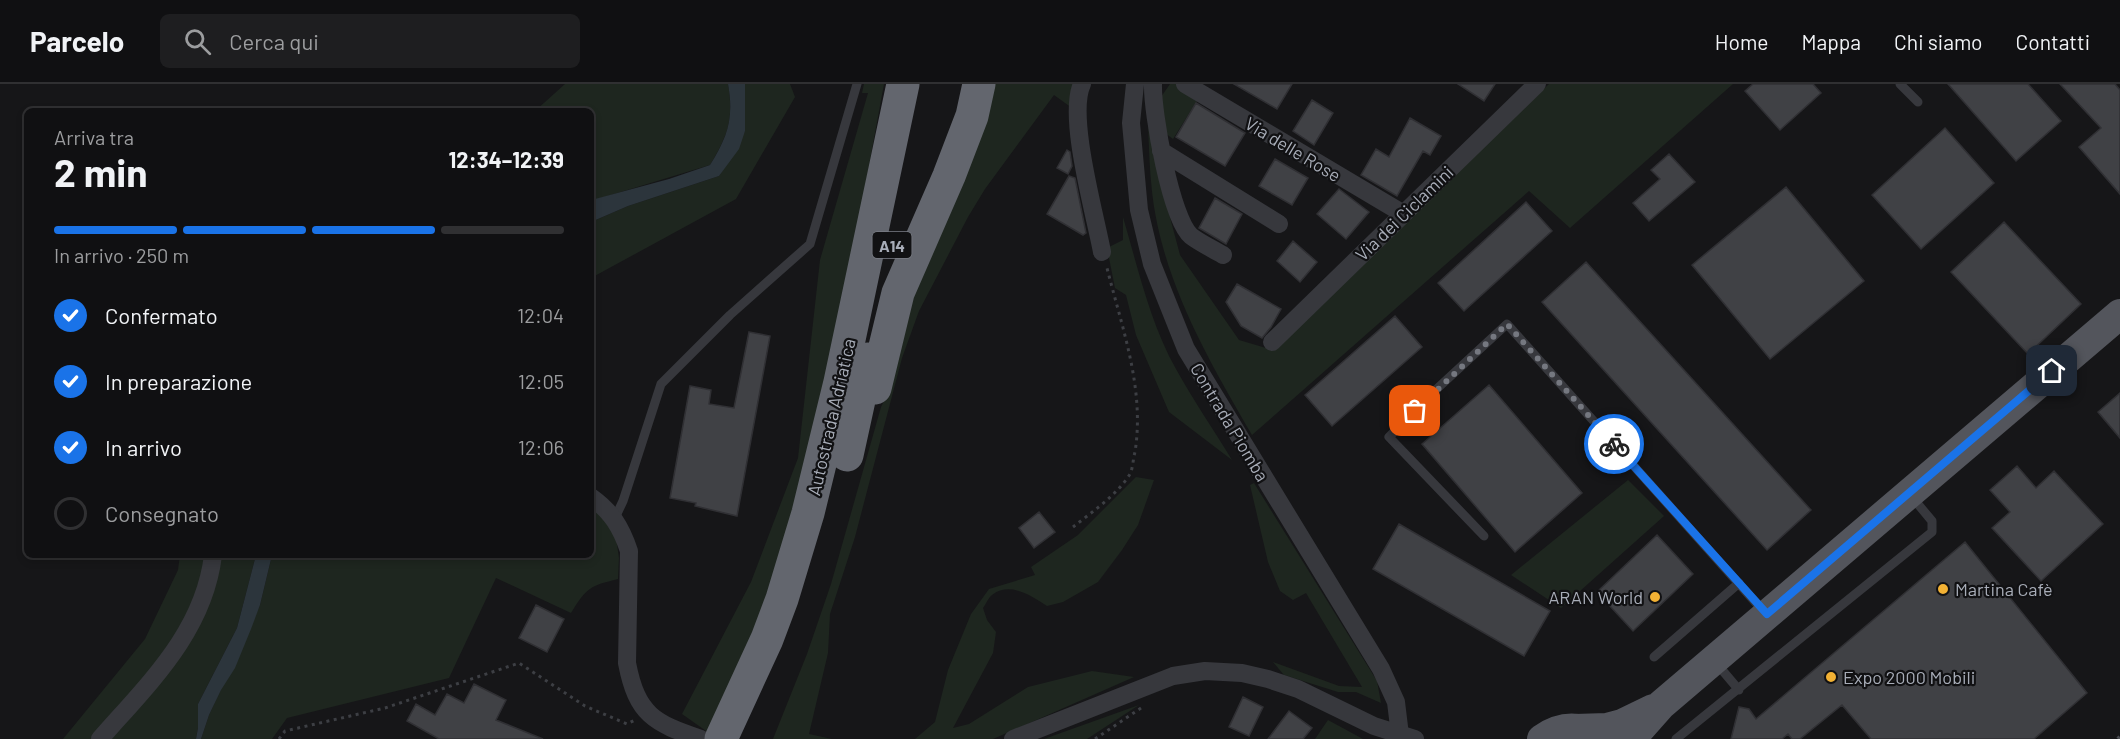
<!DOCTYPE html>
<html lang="it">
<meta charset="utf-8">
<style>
:root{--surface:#101012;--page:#1e1e20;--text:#f1f3f6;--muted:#9c9d9f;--line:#303032;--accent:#1a73e8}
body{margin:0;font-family:Barlow,sans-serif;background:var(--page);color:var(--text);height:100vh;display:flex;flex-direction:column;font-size:22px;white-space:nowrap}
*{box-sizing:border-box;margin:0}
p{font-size:20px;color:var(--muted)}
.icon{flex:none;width:33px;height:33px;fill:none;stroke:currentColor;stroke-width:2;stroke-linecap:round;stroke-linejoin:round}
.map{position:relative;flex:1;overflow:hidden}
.side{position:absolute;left:24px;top:24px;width:570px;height:450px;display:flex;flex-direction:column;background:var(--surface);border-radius:9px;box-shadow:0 3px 9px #0003,0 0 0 2px var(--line)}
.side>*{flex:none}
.pin{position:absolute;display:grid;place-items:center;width:51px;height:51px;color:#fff;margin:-26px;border-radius:12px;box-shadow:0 3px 9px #0006}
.courier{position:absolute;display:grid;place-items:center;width:60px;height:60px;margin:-30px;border:4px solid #1a73e8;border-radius:50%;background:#fff;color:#222;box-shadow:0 2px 8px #0007}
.overview em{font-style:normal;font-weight:700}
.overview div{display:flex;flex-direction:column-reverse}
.overview{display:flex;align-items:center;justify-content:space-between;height:102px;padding:0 30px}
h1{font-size:39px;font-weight:700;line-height:45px}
.bar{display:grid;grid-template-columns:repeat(4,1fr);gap:9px 6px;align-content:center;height:72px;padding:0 30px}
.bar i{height:8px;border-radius:4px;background:var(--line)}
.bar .active{background:var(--accent)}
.bar p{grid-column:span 4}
ol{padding:0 30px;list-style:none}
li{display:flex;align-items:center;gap:18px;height:66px}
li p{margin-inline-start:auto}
li .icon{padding:6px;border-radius:50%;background:var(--accent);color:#fff;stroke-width:4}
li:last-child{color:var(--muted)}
li i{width:33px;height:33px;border:3px solid var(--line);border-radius:50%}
header{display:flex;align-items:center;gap:36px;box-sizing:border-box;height:84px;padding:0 30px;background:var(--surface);border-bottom:2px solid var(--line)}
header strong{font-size:28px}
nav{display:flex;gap:33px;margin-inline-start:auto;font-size:21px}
.search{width:420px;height:54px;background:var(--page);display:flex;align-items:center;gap:15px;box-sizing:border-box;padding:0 21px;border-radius:9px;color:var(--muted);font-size:22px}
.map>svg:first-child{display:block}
.green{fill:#1e261f}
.water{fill:#2c353c}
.building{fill:#404145;stroke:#303034;stroke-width:1.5}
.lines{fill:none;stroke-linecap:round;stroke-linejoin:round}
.path{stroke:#3d3f44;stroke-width:3;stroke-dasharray:3 4.5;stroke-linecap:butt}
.service{stroke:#37383d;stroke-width:9}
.minor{stroke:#37383d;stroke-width:18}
.primary{stroke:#53555c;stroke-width:30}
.motorway{stroke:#63666e;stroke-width:33}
.rail{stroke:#4a4c52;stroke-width:4.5;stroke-dasharray:8 6;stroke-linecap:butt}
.done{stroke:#757880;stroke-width:6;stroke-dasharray:0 10.8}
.route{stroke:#1a73e8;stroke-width:8}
.poi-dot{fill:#f2b134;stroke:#111113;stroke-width:2}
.labels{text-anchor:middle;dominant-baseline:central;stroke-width:4.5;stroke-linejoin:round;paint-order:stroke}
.shield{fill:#111113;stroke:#7b7e86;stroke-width:1.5}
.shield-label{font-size:16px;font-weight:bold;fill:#a8adb8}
.street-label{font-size:18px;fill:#a8adb8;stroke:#111113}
.poi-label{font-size:18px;fill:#a8adb8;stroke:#111113;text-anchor:start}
</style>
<header>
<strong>Parcelo</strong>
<div class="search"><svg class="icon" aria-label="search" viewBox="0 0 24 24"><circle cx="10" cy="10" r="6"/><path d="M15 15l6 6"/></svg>Cerca qui</div>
<nav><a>Home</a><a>Mappa</a><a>Chi siamo</a><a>Contatti</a></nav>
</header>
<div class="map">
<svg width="2120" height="655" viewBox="0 0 2120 655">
<rect width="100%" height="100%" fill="#161618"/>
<!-- green -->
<path class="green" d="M565,0H728C734,35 728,51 710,81L591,117V27H535Z
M745,0H790L795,13L736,115L591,194V138L628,122L719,92L745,47Z
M864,0H884L857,147L804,406L754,545L709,649L682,630L751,498L798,374L820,176L868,9H862Z
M991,0H1075L1072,24L1054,11L985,105L968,133L919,227L902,274L855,453L830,530L828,569L809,650L832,655H773L807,570L831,500L881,323L885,315L909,212Z
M1170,0H1176L1199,14L1173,55L1165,49L1161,13Z
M1549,0H1733L1570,144L1529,107L1252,351C1213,284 1173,215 1157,139C1148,97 1149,50 1147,7L1154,73L1180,171L1239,256L1273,266Z
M1123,133C1138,184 1150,239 1176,285C1193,316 1214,346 1232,376L1169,328L1136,251L1126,211L1115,204L1107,164L1123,156Z
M1136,393L1154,396L1138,441L1122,466L1098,498L1063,518L1047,522C1032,512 1010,497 992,511C988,514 986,520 983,524L987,536L996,548L993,569L953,644L969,640L1028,603L1092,587L1134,593L993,655H915L935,638L948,586L971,530L989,505L1035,491L1031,483L1078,451Z
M1628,396L1664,432L1561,524L1511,491Z
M1254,399L1377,597L1381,619L1356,608H1338L1284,591L1273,578L1339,602L1362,603L1306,509L1293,516L1280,507L1268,478L1250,401Z
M591,420L615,447L619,474L618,495C590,502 587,503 571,529L496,494L449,594L287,634L272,655H201L209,631L260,521L272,471H591Z
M180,471H256L237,544L198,620V644L196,655H63L145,555L178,486Z
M1139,621L1087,655H1044Z
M1328,636L1363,655H1315Z"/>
<!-- water -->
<path class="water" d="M728,0H745V47L739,65L719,92L628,122L591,138V117L595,115L669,95L710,81C728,52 734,34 728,0Z
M256,471H272L260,521L251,545L235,584L221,606L209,631L201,655H196L198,644V620L237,544Z"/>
<!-- building -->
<path class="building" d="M1234,0H1292L1277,25Z
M1458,0H1495L1484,17Z
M1753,0H1813L1821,9L1780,46L1745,7Z
M1948,0H2028L2061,37L2016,77Z
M2060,0H2115L2120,6V110L2079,63L2101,44Z
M1312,16L1333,29L1314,61L1293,47Z
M1196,19L1245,49L1225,82L1176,53Z
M1410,34L1441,52L1430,71L1423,67L1397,112L1361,91L1376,65L1389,73Z
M1945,44L1994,99L1921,165L1872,111Z
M1067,66L1070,68L1072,82L1068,90L1057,84Z
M1669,70L1695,98L1649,137L1633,119L1660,95L1651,86Z
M1275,75L1308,94L1292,121L1259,102Z
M1069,92L1075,94L1086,149L1083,151L1047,130Z
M1786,103L1864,197L1770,275L1692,181Z
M1339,105L1369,128L1346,155L1317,130Z
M1215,114L1242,130L1226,160L1199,144Z
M1526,118L1552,147L1464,227L1438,199Z
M2004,138L2081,220L2028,270L1951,188Z
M1293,157L1317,178L1300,198L1277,177Z
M1586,178L1811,426L1767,466L1542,218Z
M1237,200L1281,225L1271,243L1262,254L1241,242L1226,218Z
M1395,232L1422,263L1332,342L1305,311Z
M749,248L770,252L737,432L695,422L696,419L670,414L690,302L711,306L709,320L734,324Z
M1489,301L1582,409L1515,468L1422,360Z
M2120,309V354L2098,328Z
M2017,382L2036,404L2054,387L2103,440L2041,497L1992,444L2010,428L1990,406Z
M1039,428L1055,448L1034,464L1019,444Z
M1399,440L1550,527L1524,572L1373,485Z
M1657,451L1693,490L1633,547L1597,508Z
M1965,458L2087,609L2034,655H1871L1842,621L1800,655H1792L1788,650L1782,655H1731L1739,623L1749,625L1756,635Z
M536,521L564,535L547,568L519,554Z
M474,600L506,616L496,636L543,655H439L407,637L416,620L435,631L447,610L464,619Z
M1243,613L1263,623L1249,652L1229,643Z
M1289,627L1312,644L1303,655H1268Z"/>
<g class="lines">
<!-- path -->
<path class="path" d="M1073,443C1092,428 1117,411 1130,390C1133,384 1133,375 1135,368C1145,305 1122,244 1107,184
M279,655L285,647L385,624L519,579L585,622L627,640L635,636
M1095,655L1141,624"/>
<!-- service -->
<path class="service" d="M1900,0L1918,18
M615,434L623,417L661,300L730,231L810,160L857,0
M1484,452L1389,353L1428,313L1507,240L1765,529
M1654,573L1739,499
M1717,580L1739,606
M1676,655L1932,448V437L1912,413"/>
<!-- minor -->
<path class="minor" d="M1082,0C1067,32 1095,130 1102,168
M1135,0L1131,39L1139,126L1152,180L1186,265L1381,585L1396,618L1400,651
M1153,0C1152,28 1171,135 1191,152C1200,159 1213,165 1223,171
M1185,0L1402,129
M1161,67L1279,140
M1272,258L1537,0
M591,413C611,427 621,443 629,467L627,579C637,631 654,639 701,655
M100,655C148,600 204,548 213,471
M1013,655L1173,592L1205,587L1242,589L1268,595L1298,605L1374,642L1415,655"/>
<!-- primary -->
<path class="primary" d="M1575,645L1607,644L1622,640L1653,625
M1542,655C1558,644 1575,641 1593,650
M1631,655L1661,621L2120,230"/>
<!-- motorway -->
<path class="motorway" d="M875,304L898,209L949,92L972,32L979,0
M847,371L868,275
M721,655L767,555L782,515L808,429L840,298L903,0"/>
<!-- rail -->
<path class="rail" d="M2118,655L2120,653"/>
</g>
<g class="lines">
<!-- done -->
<path class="done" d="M1415,327L1507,240L1614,360"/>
<!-- route -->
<path class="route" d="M1614,360L1767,530L2052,287"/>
</g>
<!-- markers -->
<g class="poi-dot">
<circle cx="1943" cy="505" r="6"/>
<circle cx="1655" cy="513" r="6"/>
<circle cx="1831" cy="593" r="6"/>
</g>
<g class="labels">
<!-- shield labels -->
<rect class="shield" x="872.5" y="148" width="39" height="26" rx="4.5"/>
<g class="shield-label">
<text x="892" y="161">A14</text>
</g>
<!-- street labels -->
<g class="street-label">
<text transform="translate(1293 65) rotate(31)">Via delle Rose</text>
<text transform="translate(1404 129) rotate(-44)">Via dei Ciclamini</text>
<text transform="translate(831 333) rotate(-77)">Autostrada Adriatica</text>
<text transform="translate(1230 338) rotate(59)">Contrada Piomba</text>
</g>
<!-- poi labels -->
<g class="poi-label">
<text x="1955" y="505">Martina Cafè</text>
<text x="1643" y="513" text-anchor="end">ARAN World</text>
<text x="1843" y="593">Expo 2000 Mobili</text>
</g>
</g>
</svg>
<div class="pin" style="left:1415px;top:327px;background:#ea580c"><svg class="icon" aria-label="bag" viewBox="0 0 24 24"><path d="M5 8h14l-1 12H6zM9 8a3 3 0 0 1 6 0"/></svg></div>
<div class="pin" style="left:2052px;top:287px;background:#1f2937"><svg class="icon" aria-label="home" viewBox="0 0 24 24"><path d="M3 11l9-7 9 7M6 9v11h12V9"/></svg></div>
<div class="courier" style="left:1614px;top:360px"><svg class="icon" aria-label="bike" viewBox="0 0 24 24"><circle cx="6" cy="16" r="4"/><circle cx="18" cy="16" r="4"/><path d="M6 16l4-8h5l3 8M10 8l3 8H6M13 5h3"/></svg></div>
<section class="side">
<div class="overview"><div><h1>2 min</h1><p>Arriva tra</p></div><em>12:34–12:39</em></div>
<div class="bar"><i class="active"></i><i class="active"></i><i class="active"></i><i></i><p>In arrivo · 250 m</p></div>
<ol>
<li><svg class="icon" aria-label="check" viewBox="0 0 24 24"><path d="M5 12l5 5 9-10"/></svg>Confermato<p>12:04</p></li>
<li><svg class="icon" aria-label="check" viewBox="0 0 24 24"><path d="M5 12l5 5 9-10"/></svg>In preparazione<p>12:05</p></li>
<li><svg class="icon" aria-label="check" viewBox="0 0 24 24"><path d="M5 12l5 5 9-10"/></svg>In arrivo<p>12:06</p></li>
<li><i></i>Consegnato</li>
</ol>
</section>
</div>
